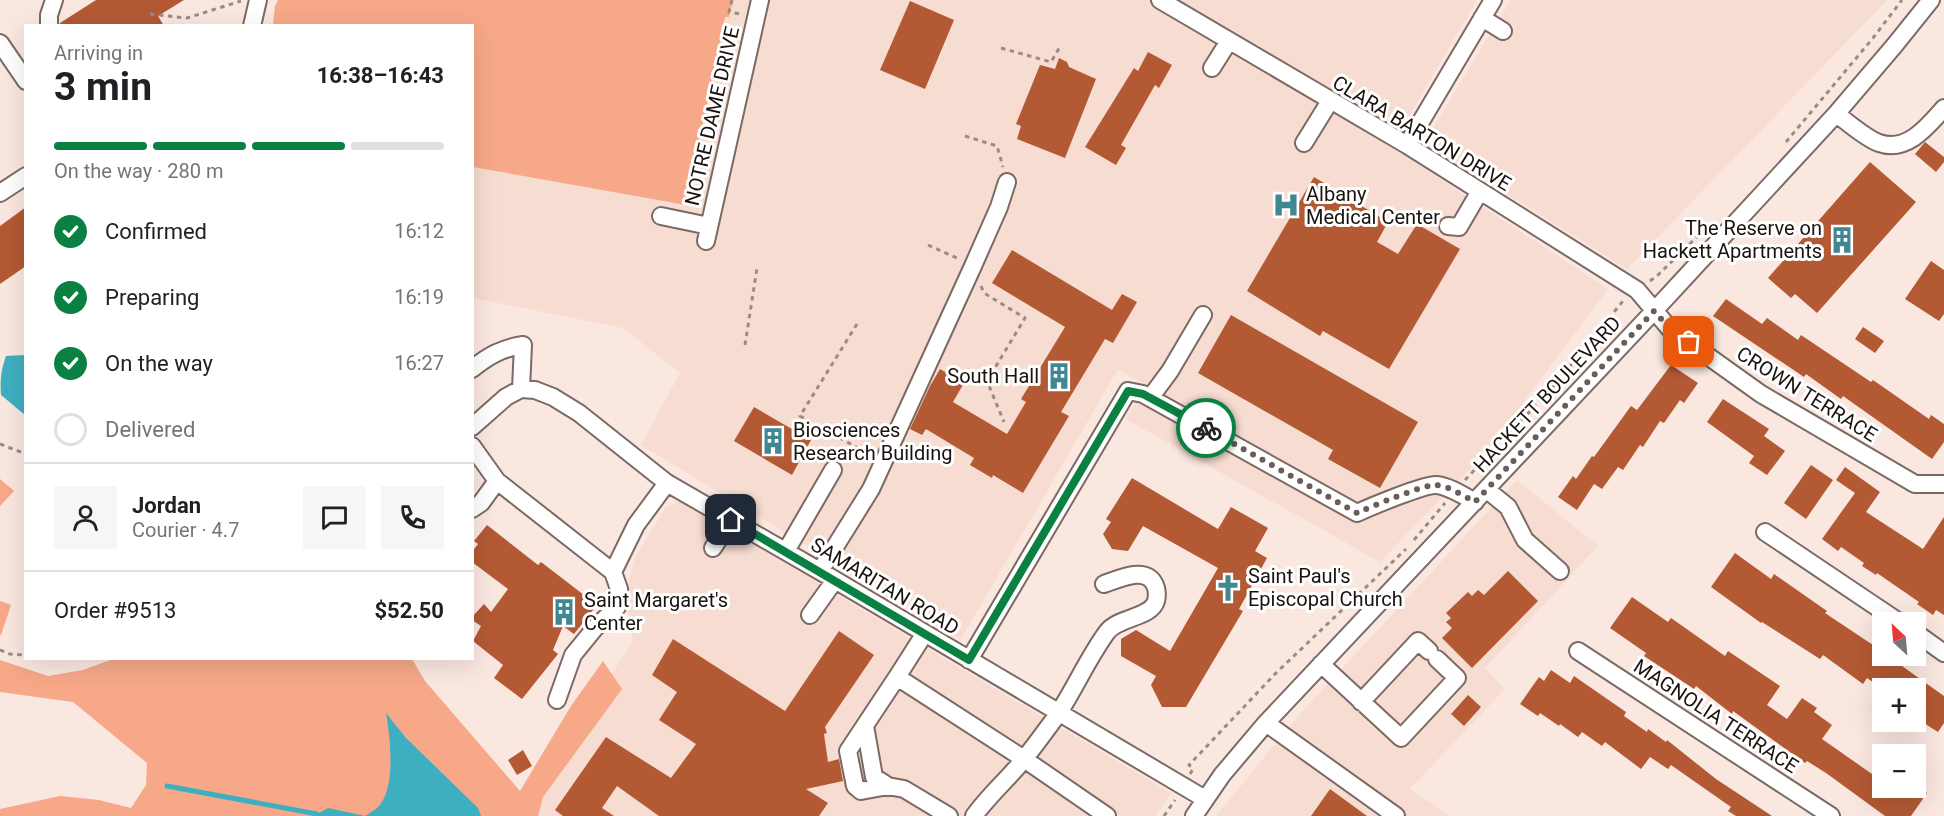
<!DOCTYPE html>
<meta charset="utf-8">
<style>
:root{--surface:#fff;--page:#f6f6f6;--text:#202124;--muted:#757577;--line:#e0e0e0;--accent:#0b8043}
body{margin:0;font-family:Roboto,sans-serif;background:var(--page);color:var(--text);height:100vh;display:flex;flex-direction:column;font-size:22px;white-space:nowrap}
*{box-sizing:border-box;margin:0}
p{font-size:20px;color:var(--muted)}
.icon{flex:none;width:33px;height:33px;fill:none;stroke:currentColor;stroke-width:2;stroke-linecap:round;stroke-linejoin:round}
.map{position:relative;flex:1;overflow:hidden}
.details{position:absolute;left:24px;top:24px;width:450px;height:636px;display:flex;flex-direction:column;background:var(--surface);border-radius:0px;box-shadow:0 6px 24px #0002}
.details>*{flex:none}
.needle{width:39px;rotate:334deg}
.buttons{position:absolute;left:1872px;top:612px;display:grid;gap:12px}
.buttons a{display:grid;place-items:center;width:54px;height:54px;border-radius:0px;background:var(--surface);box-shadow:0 6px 24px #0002;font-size:30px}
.pin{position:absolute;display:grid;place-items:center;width:51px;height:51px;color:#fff;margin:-26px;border-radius:12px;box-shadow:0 3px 9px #0006}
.courier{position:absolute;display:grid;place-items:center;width:60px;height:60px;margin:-30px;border:4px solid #0b8043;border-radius:50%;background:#fff;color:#222;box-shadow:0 2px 8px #0007}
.head em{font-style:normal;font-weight:700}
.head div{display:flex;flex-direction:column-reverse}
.head{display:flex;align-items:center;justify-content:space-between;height:102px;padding:0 30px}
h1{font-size:39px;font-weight:700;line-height:45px}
.bar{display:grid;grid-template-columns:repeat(4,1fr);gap:9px 6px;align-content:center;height:72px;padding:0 30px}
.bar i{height:8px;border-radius:4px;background:var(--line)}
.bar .active{background:var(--accent)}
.bar p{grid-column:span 4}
.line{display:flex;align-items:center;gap:15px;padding:0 30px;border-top:2px solid var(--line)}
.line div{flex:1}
.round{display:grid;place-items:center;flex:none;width:63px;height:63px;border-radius:0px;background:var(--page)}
ol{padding:0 30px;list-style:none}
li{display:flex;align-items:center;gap:18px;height:66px}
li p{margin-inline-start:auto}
li .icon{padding:6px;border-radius:50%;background:var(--accent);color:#fff;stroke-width:4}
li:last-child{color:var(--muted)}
li i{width:33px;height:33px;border:3px solid var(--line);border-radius:50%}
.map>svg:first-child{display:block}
.built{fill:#f7dcd1}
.green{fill:#f6a889}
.water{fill:#3eafc0}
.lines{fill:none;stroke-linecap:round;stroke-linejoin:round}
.stream{stroke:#3eafc0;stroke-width:5}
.building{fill:#b35934}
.minor-casing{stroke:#7b6a64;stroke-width:20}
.path{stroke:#998c87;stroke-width:3;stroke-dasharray:4.5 4.5;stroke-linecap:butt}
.minor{stroke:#fff;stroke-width:16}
.done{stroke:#685d59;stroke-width:6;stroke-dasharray:0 10.8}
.route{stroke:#0b8043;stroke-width:8}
.labels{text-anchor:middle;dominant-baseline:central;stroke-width:6;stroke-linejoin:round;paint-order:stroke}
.street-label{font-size:20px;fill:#191310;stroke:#fff}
.poi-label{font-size:20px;fill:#191310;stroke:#fff;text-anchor:start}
</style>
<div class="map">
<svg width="1944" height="816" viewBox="0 0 1944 816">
<rect width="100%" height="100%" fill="#fae7e0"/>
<!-- built -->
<path class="built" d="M278,0H1477L1391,147L1608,289L1488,450L1380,562L1126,419L1146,385L1118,369L961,639L641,445L680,373L623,328L473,298L472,26H273L275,6Z
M1511,0H1887L1627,269L1424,142Z
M1517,480L1598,546L1485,668L1505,689L1410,789L1450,816H1216L1300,714Z
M682,501L933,652L1171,793L1155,816H516L633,642L626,593L635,558L666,507Z"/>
<!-- green -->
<path class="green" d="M278,0H733L729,17H725L686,205L473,167L472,26L273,25L275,6Z
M0,479L14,491L0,506Z
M0,601L11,605L1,635H0Z
M113,659H412L425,681L520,791L571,706L603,661L622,689L543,797L538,816H0V809L60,796L99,800L131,808L146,785L147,763L73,702L0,692V660L48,676L83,670Z"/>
<!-- water -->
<path class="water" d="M25,355H26L25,415L1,395C0,380 1,370 6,356Z
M386,713L406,738L478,808L481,816H314L328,808L365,816C369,813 374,811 377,808C397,790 390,737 386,713Z"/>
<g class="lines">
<!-- stream -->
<path class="stream" d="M167,786L317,814"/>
</g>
<!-- building -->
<path class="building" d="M96,0H184L158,16L164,26H60V23Z
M910,1L954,20L925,89L880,70Z
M1148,52L1172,65L1159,88L1155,85L1121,145L1126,148L1116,165L1085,147L1134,68L1138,71Z
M1059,58L1067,62L1069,67L1096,79L1065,158L1017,139L1021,126L1016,124L1040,65L1055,69Z
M1925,142L1944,157V162L1936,172L1915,154Z
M1870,162L1916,202L1817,313L1795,294L1791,298L1768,278Z
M1314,177L1388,222L1377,242L1398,254L1417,224L1460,249L1389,369L1323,331L1320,336L1247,291Z
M26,207V266L0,284V226Z
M1012,250L1112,310L1122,294L1137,302L1113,343L1105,339L1061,412L1069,416L1023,493L993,475L992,478L970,465L974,458L926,429L922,435L910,429L930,386L940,369L964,383L953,402L1007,434L1026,402L1021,399L1065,327L992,283Z
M1931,261L1944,270V314L1939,321L1905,299Z
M1726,299L1762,324L1767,318L1798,340L1801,335L1871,382L1873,380L1929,419L1931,415L1944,424V442L1932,459L1843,396L1841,399L1806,374L1804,377L1713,316Z
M1231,315L1418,422L1380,488L1328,459L1333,450L1198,373Z
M1863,327L1884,341L1875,353L1855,339Z
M1671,365L1698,383L1684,403L1680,400L1664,423L1660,421L1643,447L1640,445L1623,470L1618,467L1602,489L1594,484L1577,510L1558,497L1573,476L1576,479L1592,456L1594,457L1631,406L1637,410Z
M1723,399L1769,429L1764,436L1785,451L1767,475L1749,463L1754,456L1707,422Z
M754,407L811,440L792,475L734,441Z
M1811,465L1833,480L1806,519L1784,503Z
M1845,467L1880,492L1866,512L1923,549L1944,517V615L1936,610L1933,615L1917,604L1919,602L1877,573L1876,575L1862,566L1864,563L1841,547L1838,551L1822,539L1855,493L1836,480Z
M1132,478L1218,529L1231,507L1268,528L1255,551L1267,558L1239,609L1243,611L1186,707H1162L1151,685L1156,676L1121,656V639L1136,630L1170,651L1218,568L1143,526L1128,551L1112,549L1103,534L1111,522L1106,519Z
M487,525L538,565L541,562L597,605L574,634L563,626L553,650L558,654L522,699L494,678L503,665L473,641L481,626L472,620V617L484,604L491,612L508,589L472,562V552L478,544L474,541Z
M1735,553L1771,579L1774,574L1827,611L1825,613L1882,651V656H1888L1944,696V723L1938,732L1916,718V688H1881L1867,678L1863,684L1823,655L1820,659L1762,622L1761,623L1711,587Z
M1508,571L1538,601L1472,668L1442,638L1452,628L1446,622L1451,618L1446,613L1468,592L1472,596L1478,590L1484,595Z
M1632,597L1668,622L1671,618L1725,656L1728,651L1780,686L1767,705L1787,719L1802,698L1817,708L1814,712L1832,725L1822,739L1882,781V788H1920L1927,793L1911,816H1885L1826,773L1807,761L1805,763L1733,711L1732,714L1696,686L1694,689L1644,656L1646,653L1610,628Z
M839,631L874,655L825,727L827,733L824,734L828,762L839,759L843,781L806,789L828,803L819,816H659L617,786L602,808L614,816H563L555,810L606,737L671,778L696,744L659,720L677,692L652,675L673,639L785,711Z
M1551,670L1570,683L1574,676L1626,712L1624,716L1647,732L1648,729L1666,742L1667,740L1716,779L1772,816H1736L1728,811L1731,807L1671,765L1668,769L1650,757L1641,769L1605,742L1602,746L1582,732L1578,737L1560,724L1559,726L1540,713L1538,716L1520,704L1539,677L1544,681Z
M1468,695L1481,707L1464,726L1451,714Z
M523,750L532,766L517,775L508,760Z
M1330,789L1367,816H1311Z"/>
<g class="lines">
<defs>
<path id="minor" d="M1160,0L1407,145L1637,290L1670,329L1761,394L1915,484H1944
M1482,18L1503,31
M49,26V15L54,0
M252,26L258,0
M0,43L26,81
M1212,68L1229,41
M1836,114C1848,122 1865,138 1879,143C1907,153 1928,126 1944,108
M1304,143L1330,101
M1407,145L1493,0
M0,193L26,176
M661,216L709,226
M1448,226L1459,227L1480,191
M706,241L760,0
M472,369C488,356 502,348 523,345L521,389
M1150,398L1170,371L1203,315
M472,427L506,397L521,389L535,390L553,397L579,413L667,483L830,577L1205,799
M472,446L497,481L613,572L636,525L667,483
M1487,490L1508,507L1525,540L1560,571
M472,509L481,503L497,481
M1765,532L1899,622
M713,548L731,520
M786,551L833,470
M820,571L871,489L973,266L999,207L1007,182
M810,615L835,580
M925,633L897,677L1024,759L1107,816
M1916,633L1944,653
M1578,651L1831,816
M969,660L1128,391L1143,394L1357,513C1370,507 1425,484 1436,485C1449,486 1464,496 1475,502
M1321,664L1401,738L1457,678L1437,659
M897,677L848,751L855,786L861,791L888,786L904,789L949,816
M557,700L573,655L595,628L617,607L619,589L613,572
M1361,702L1418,641L1429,651
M1266,723L1396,816
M865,726L874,777L888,786
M974,816C989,795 1009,778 1025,758C1036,744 1047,729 1058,714C1075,688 1088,658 1107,632C1118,617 1151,618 1156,601C1157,597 1157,592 1156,588C1149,564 1119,579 1104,584
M1194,816L1222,775L1266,723L1654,311L1836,114L1894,46L1931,0"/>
</defs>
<!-- minor casing -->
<use href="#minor" class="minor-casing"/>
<!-- path -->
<path class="path" d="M732,0L729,12L740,14
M150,14L187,18L241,1
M1001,48L1051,62L1061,45
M965,136L997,146L1003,167
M1786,142L1873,38L1902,0
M928,245L959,259
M1650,281L1658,275L1708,226
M981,286L984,293L1025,318L987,381L1004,422
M857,324L800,416L869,454
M745,345L757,268
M0,444L26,454
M1465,480L1553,387L1623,301
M1414,540L1445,503
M0,650L10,654L26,655
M1190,774L1193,769L1189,765L1275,674L1406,549
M1164,816L1175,800"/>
<!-- minor -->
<use href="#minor" class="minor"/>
</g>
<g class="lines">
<!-- done -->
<path class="done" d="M1206,428L1357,513C1370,507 1425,484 1436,485C1449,486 1463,496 1475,502L1654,311L1670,329L1689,342"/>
<!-- route -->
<path class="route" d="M731,520L969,660L1128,391L1143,394L1206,428"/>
</g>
<!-- icons -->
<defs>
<symbol id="hospital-bare" viewBox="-9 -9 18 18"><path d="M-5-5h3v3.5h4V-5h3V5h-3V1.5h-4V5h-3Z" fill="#418792" stroke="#fff" stroke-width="2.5" paint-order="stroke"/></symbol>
<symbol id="building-bare" viewBox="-9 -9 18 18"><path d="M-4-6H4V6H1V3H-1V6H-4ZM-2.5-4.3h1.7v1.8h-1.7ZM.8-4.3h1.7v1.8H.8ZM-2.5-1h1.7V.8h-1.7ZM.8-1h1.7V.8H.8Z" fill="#418792" stroke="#fff" stroke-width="2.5" paint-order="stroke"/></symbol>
<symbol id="church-bare" viewBox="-9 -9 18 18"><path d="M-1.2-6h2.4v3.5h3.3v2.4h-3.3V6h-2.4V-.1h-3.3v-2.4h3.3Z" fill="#418792" stroke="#fff" stroke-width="2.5" paint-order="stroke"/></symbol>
</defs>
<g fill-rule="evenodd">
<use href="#hospital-bare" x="1267" y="186" width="38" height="38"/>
<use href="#building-bare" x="1823" y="221" width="38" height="38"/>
<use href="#building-bare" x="1040" y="357" width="38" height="38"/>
<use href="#building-bare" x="754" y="422" width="38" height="38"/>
<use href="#church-bare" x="1209" y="569" width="38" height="38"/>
<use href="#building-bare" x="545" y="593" width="38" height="38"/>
</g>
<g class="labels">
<!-- street labels -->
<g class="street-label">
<text transform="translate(712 116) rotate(-77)">NOTRE DAME DRIVE</text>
<text transform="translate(1422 133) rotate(31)">CLARA BARTON DRIVE</text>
<text transform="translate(1547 394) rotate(-47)">HACKETT BOULEVARD</text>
<text transform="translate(1807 394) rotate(32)">CROWN TERRACE</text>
<text transform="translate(885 586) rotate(31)">SAMARITAN ROAD</text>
<text transform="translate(1716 716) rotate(33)">MAGNOLIA TERRACE</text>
</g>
<!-- poi labels -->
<g class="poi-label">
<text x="1306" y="194">Albany<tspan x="1306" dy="23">Medical Center</tspan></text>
<text x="1822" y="228" text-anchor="end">The Reserve on<tspan x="1822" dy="23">Hackett Apartments</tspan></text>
<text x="1039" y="376" text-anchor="end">South Hall</text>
<text x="793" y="430">Biosciences<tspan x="793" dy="23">Research Building</tspan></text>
<text x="1248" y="576">Saint Paul's<tspan x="1248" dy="23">Episcopal Church</tspan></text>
<text x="584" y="600">Saint Margaret's<tspan x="584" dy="23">Center</tspan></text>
</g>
</g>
</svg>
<div class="buttons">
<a><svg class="needle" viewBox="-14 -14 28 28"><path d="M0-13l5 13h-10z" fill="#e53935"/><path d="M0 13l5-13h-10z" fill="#757577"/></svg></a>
<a>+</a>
<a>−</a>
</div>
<div class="pin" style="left:1689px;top:342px;background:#ea580c"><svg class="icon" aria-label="bag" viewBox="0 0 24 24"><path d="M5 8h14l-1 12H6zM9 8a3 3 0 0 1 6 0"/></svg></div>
<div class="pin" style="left:731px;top:520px;background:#1f2937"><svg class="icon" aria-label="home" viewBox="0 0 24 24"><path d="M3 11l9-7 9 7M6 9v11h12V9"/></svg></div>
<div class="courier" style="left:1206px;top:428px"><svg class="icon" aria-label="bike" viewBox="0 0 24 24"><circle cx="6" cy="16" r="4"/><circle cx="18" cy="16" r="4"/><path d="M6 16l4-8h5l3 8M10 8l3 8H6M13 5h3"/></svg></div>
<section class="details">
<div class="head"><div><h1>3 min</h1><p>Arriving in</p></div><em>16:38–16:43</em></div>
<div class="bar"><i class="active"></i><i class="active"></i><i class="active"></i><i></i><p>On the way · 280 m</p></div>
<ol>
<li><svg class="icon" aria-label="check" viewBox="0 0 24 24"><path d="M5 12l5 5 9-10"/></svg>Confirmed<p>16:12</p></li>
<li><svg class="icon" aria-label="check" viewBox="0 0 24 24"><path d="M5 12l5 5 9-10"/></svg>Preparing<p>16:19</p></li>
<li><svg class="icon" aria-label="check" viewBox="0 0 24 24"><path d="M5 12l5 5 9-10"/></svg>On the way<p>16:27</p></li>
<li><i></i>Delivered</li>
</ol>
<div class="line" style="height:108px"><a class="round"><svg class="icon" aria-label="person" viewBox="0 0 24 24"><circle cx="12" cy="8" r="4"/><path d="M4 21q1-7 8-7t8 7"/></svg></a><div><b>Jordan</b><p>Courier · 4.7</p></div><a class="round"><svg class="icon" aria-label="chat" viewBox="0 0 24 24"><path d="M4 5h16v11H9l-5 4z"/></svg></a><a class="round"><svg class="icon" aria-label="phone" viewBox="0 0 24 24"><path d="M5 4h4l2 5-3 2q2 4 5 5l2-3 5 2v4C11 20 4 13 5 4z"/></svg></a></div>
<div class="line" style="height:78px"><div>Order #9513</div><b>$52.50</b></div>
</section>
</div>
